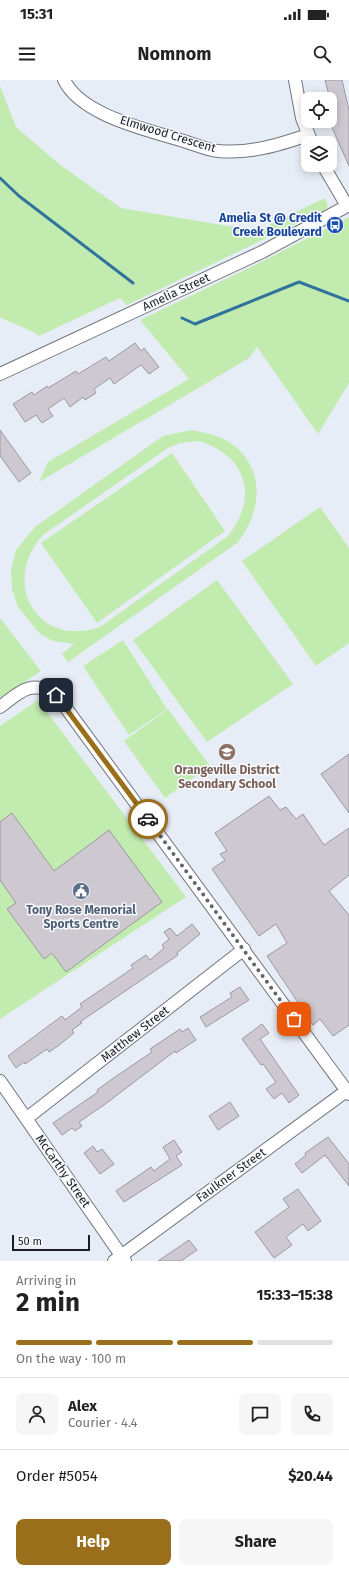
<!DOCTYPE html>
<meta charset="utf-8">
<style>
:root{--surface:#fff;--page:#f6f6f6;--text:#222;--muted:#767676;--line:#e0e0e0;--accent:#996f1c}
body{margin:0;font-family:"Fira Sans",sans-serif;background:var(--page);color:var(--text);height:100vh;display:flex;flex-direction:column;font-size:15px;white-space:nowrap}
*{box-sizing:border-box;margin:0}
p{font-size:13px;color:var(--muted)}
.icon{flex:none;width:22px;height:22px;fill:none;stroke:currentColor;stroke-width:2;stroke-linecap:round;stroke-linejoin:round}
.map{position:relative;height:1181px;overflow:hidden}
.side{display:flex;flex-direction:column;background:var(--surface);flex:1}
.side>*{flex:none}
.fabs{position:absolute;left:301px;top:12px;display:grid;gap:8px}
.fabs a{display:grid;place-items:center;width:36px;height:36px;border-radius:8px;background:var(--surface);box-shadow:0 2px 10px #0003;font-size:20px}
.scale{position:absolute;left:12px;bottom:10px;width:78px;box-sizing:border-box;padding-left:4px;border:2px solid #1b1d20;border-top:0;font-size:11px;line-height:14px;white-space:nowrap;color:#1b1d20;-webkit-text-stroke:3px #f8fafe;paint-order:stroke}
.pin{position:absolute;display:grid;place-items:center;width:34px;height:34px;color:#fff;margin:-17px;border-radius:8px;box-shadow:0 2px 6px #0006}
.courier{position:absolute;display:grid;place-items:center;width:40px;height:40px;margin:-20px;border:3px solid #996f1c;border-radius:50%;background:#fff;color:#222;box-shadow:0 1px 5px #0007}
.headline em{font-style:normal;font-weight:700}
.headline div{display:flex;flex-direction:column-reverse}
.headline{display:flex;align-items:center;justify-content:space-between;height:68px;padding:0 16px}
h1{font-size:26px;font-weight:700;line-height:30px}
.bar{display:grid;grid-template-columns:repeat(4,1fr);gap:6px 4px;align-content:center;height:48px;padding:0 16px}
.bar i{height:5px;border-radius:3px;background:var(--line)}
.bar .current{background:var(--accent)}
.bar p{grid-column:span 4}
.line{display:flex;align-items:center;gap:10px;padding:0 16px;border-top:1px solid var(--line)}
.line div{flex:1}
.round{display:grid;place-items:center;flex:none;width:42px;height:42px;border-radius:8px;background:var(--page)}
.action{display:flex;gap:8px;margin-top:auto;padding:8px 16px}
.action a{flex:1;height:46px;border-radius:8px;background:var(--accent);color:#fff;font-size:16px;font-weight:700;line-height:46px;text-align:center}
.action a+a{background:var(--page);color:var(--text)}
.status{display:flex;justify-content:space-between;align-items:center;height:28px;padding:0 20px;background:var(--surface);direction:ltr}
.status svg{height:11px;fill:currentColor}
header{display:flex;justify-content:space-between;align-items:center;height:52px;padding:0 16px;background:var(--surface);font-size:18px;font-weight:700}
.map>svg:first-child{display:block}
.green{fill:#c2ebaf;fill-rule:evenodd}
.lines{fill:none;stroke-linecap:round;stroke-linejoin:round}
.stream{stroke:#30749d;stroke-width:3}
.building{fill:#cec9d1;stroke:#9c98a0}
.minor-casing{stroke:#72777e;stroke-width:14}
.minor{stroke:#fff;stroke-width:12}
.done{stroke:#62666b;stroke-width:4;stroke-dasharray:0 7.2}
.route{stroke:#996f1c;stroke-width:5}
.labels{text-anchor:middle;dominant-baseline:central;stroke-width:3;stroke-linejoin:round;paint-order:stroke}
.street-label{font-size:12px;fill:#1b1d20;stroke:#f8fafe}
.transit-label{font-size:12px;font-weight:bold;fill:#164399;stroke:#f8fafe;text-anchor:end}
.education-label{font-size:12px;font-weight:bold;fill:#785e54;stroke:#f8fafe}
.service-label{font-size:12px;font-weight:bold;fill:#4e5e75;stroke:#f8fafe}
</style>
<div class="status"><b>15:31</b><svg viewBox="0 0 49 12"><path d="M0 12V9h3v3zM5 12V6h3v6zM10 12V3h3v9zM15 12V0h3v12zM26 1h20v11H26zM47 4h2v5h-2z"/></svg></div>
<header><svg class="icon" aria-label="menu" viewBox="0 0 24 24"><path d="M4 6h16M4 12h16M4 18h16"/></svg>Nomnom<svg class="icon" aria-label="search" viewBox="0 0 24 24"><circle cx="10" cy="10" r="6"/><path d="M15 15l6 6"/></svg></header>
<div class="map">
<svg width="349" height="1181" viewBox="0 0 349 1181">
<rect width="100%" height="100%" fill="#e7edf6"/>
<!-- green -->
<path class="green" d="M0,6L16,47L59,84L121,128L257,151L325,118L328,126L325,130L127,225L120,218L39,256C35,251 8,242 0,237Z
M349,137V303L318,354L257,267L249,278L39,402L48,382L189,299L140,240L251,187Z
M191,350C205,353 220,355 232,364C266,389 262,433 237,463L68,582L62,574L74,564L53,561L40,554L18,527L12,509L11,490L16,470L35,447L163,356ZM198,361C247,375 259,417 228,456L100,547C37,569 0,502 43,455L168,368L181,363Z
M172,373L225,451L97,543L41,463Z
M320,427L349,468V563L316,586L242,481Z
M217,500L293,604L207,662L133,560Z
M0,538L41,591L0,619Z
M123,560L167,629L129,655L83,586Z
M38,620L186,817L0,939V646Z
M168,629L210,686L165,718L124,661Z"/>
<g class="lines">
<!-- stream -->
<path class="stream" d="M0,98L19,116L133,203
M182,238L195,244L299,202L349,221"/>
</g>
<!-- building -->
<path class="building" d="M325,0H342L349,30V86L330,43V19Z
M135,263L141,271L144,268L159,287L149,294L141,285L114,304L110,298L94,309L96,313L85,320L83,317L70,327L64,318L48,329L53,336L42,343L36,335L25,342L13,324L32,312L34,315L47,306L48,308L76,291L78,294L106,277L109,281Z
M0,350L31,393L19,402L0,376Z
M349,674V733L321,694Z
M269,716L280,730L286,727L296,739L303,734L324,765L349,748V795L329,811L349,835V945L333,956L320,939L313,945L267,876L287,863L276,844L259,856L212,789L225,780L220,774L227,771L215,753Z
M12,733L54,791L109,750L162,822L66,892L52,873L44,879L7,829L16,823L0,800V742Z
M192,844L200,854L177,873L178,875L80,942L82,943L72,950L74,953L58,966L49,972L47,969L25,984L24,982L16,988L8,976L62,936L65,940L82,927L80,924L133,888L131,885L146,875L150,880L164,868L162,865L169,859L164,852L170,848L177,856Z
M240,907L249,920L206,947L200,937L232,917L230,913Z
M262,944L269,953L260,959L299,1015L289,1023L282,1013L274,1019L266,1009L276,1002L263,984L261,985L242,959Z
M188,948L196,960L176,973L175,971L104,1025L79,1042L82,1046L75,1051L72,1048L62,1055L53,1043L98,1012L97,1010L115,997L152,972L150,969L180,949L182,952Z
M230,1022L239,1036L218,1050L209,1036Z
M328,1057L349,1084V1106L325,1075L302,1093L295,1084L306,1075L305,1073Z
M174,1060L182,1072L176,1076L182,1085L124,1122L116,1111L151,1087L154,1091L170,1079L163,1067Z
M93,1066L97,1072L102,1069L114,1084L100,1094L84,1073Z
M298,1109L321,1141L308,1151L303,1144L286,1157L292,1165L274,1178L255,1152L289,1127L283,1119Z
M189,1160L197,1170L181,1181H158Z"/>
<g class="lines">
<defs>
<path id="minor" d="M64,0C81,35 145,49 180,60C192,63 206,70 218,71C250,74 278,65 308,55
M295,0L302,38L312,63
M323,85L347,126
M0,294L262,172L349,125
M0,627C20,612 29,600 55,613L349,1014
M0,1001L125,1181
M27,1038L244,869
M114,1181L349,1009"/>
</defs>
<!-- minor casing -->
<use href="#minor" class="minor-casing"/>
<!-- minor -->
<use href="#minor" class="minor"/>
</g>
<g class="lines">
<!-- done -->
<path class="done" d="M148,739L294,939"/>
<!-- route -->
<path class="route" d="M56,615L148,739"/>
</g>
<!-- icons -->
<defs>
<symbol id="bus-disc" viewBox="-11 -11 22 22"><circle r="9.5" fill="#1a4fb4" stroke="#f8fafe"/><path d="M-5-6H5V4H4V6H2V4H-2V6H-4V4H-5ZM-3.5-4V0h7V-4ZM-3.5 1.2v1.5H-2V1.2ZM2 1.2v1.5H3.5V1.2Z" fill="#fff"/></symbol>
<symbol id="school-disc" viewBox="-11 -11 22 22"><circle r="9.5" fill="#8d6e63" stroke="#f8fafe"/><path d="M0-5L7-2L0 1L-7-2ZM-4 1L0 2.5L4 1V4Q0 6-4 4Z" fill="#fff"/></symbol>
<symbol id="civic-disc" viewBox="-11 -11 22 22"><circle r="9.5" fill="#5c6f8a" stroke="#f8fafe"/><path d="M-.6-6.5H3V-4.5H.6V-3L4-1V1h2V6H-6V1h2V-1L-.6-3ZM-1.2 2.5V6h2.4V2.5Z" fill="#fff"/></symbol>
</defs>
<g fill-rule="evenodd">
<use href="#bus-disc" x="325" y="135" width="20" height="20"/>
<use href="#school-disc" x="217" y="662" width="20" height="20"/>
<use href="#civic-disc" x="71" y="801" width="20" height="20"/>
</g>
<g class="labels">
<!-- street labels -->
<g class="street-label">
<text transform="translate(168 54) rotate(17)">Elmwood Crescent</text>
<text transform="translate(176 212) rotate(-25)">Amelia Street</text>
<text transform="translate(135 954) rotate(-38)">Matthew Street</text>
<text transform="translate(63 1091) rotate(55)">McCarthy Street</text>
<text transform="translate(231 1095) rotate(-36)">Faulkner Street</text>
</g>
<!-- transit labels -->
<g class="transit-label">
<text x="322" y="138">Amelia St @ Credit<tspan x="322" dy="14">Creek Boulevard</tspan></text>
</g>
<!-- education labels -->
<g class="education-label">
<text x="227" y="690">Orangeville District<tspan x="227" dy="14">Secondary School</tspan></text>
</g>
<!-- service labels -->
<g class="service-label">
<text x="81" y="830">Tony Rose Memorial<tspan x="81" dy="14">Sports Centre</tspan></text>
</g>
</g>
</svg>
<div class="fabs">
<a><svg class="icon" aria-label="locate" viewBox="0 0 24 24"><circle cx="12" cy="12" r="6"/><path d="M12 2v4M12 18v4M2 12h4M18 12h4"/></svg></a>
<a><svg class="icon" aria-label="layers" viewBox="0 0 24 24"><path d="M12 4l9 5-9 5-9-5zM3 14l9 5 9-5"/></svg></a>
</div>
<div class="scale">50 m</div>
<div class="pin" style="left:294px;top:939px;background:#ea580c"><svg class="icon" aria-label="bag" viewBox="0 0 24 24"><path d="M5 8h14l-1 12H6zM9 8a3 3 0 0 1 6 0"/></svg></div>
<div class="pin" style="left:56px;top:615px;background:#1f2937"><svg class="icon" aria-label="home" viewBox="0 0 24 24"><path d="M3 11l9-7 9 7M6 9v11h12V9"/></svg></div>
<div class="courier" style="left:148px;top:739px"><svg class="icon" aria-label="car" viewBox="0 0 24 24"><path d="M5 17H2v-5l4-1 3-4h7l3 4 3 1v5h-3M9 17h6M6 11h13"/><circle cx="7" cy="17" r="2"/><circle cx="17" cy="17" r="2"/></svg></div>
</div>
<section class="side">
<div class="headline"><div><h1>2 min</h1><p>Arriving in</p></div><em>15:33–15:38</em></div>
<div class="bar"><i class="current"></i><i class="current"></i><i class="current"></i><i></i><p>On the way · 100 m</p></div>
<div class="line" style="height:72px"><a class="round"><svg class="icon" aria-label="person" viewBox="0 0 24 24"><circle cx="12" cy="8" r="4"/><path d="M4 21q1-7 8-7t8 7"/></svg></a><div><b>Alex</b><p>Courier · 4.4</p></div><a class="round"><svg class="icon" aria-label="chat" viewBox="0 0 24 24"><path d="M4 5h16v11H9l-5 4z"/></svg></a><a class="round"><svg class="icon" aria-label="phone" viewBox="0 0 24 24"><path d="M5 4h4l2 5-3 2q2 4 5 5l2-3 5 2v4C11 20 4 13 5 4z"/></svg></a></div>
<div class="line" style="height:52px"><div>Order #5054</div><b>$20.44</b></div>
<div class="action"><a>Help</a><a>Share</a></div>
</section>
